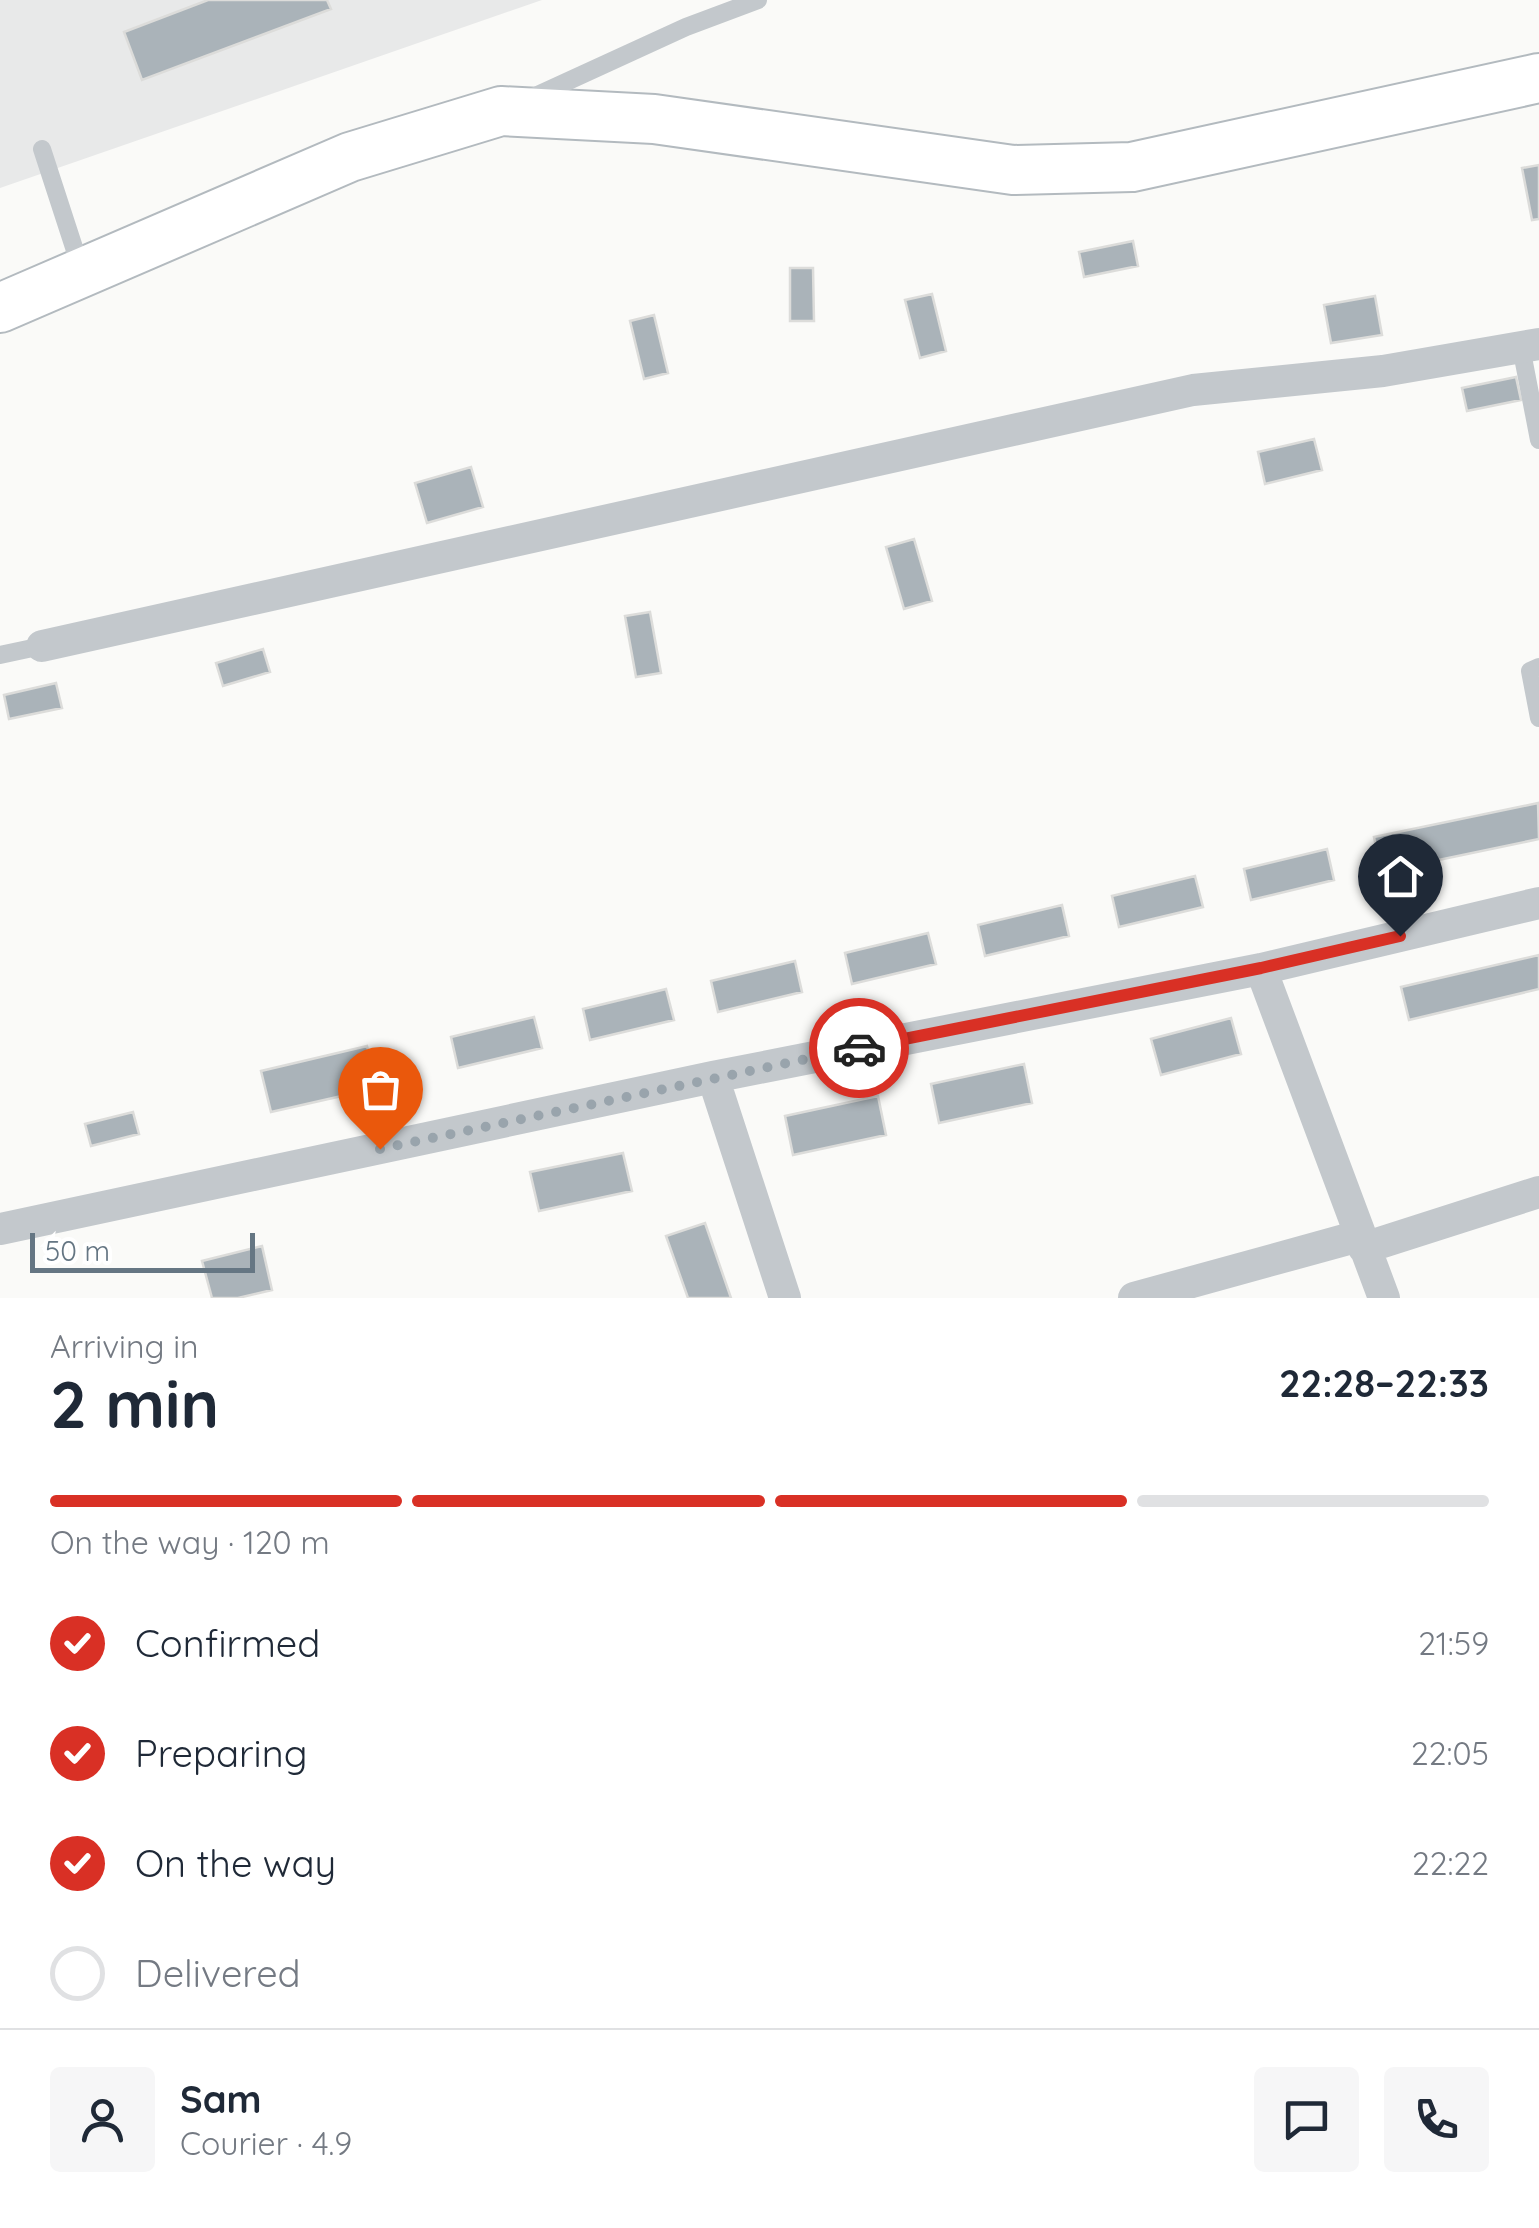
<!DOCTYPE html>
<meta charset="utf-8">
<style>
:root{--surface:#fff;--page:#f6f6f7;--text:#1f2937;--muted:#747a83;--line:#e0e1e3;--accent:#d93025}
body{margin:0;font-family:Quicksand,sans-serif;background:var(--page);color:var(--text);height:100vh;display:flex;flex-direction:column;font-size:38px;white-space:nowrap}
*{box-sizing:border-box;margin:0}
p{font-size:32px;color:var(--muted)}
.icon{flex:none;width:55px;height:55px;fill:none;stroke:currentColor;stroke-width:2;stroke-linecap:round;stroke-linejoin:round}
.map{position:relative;height:1298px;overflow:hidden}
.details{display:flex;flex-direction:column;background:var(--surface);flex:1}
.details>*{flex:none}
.scale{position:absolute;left:30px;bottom:25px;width:225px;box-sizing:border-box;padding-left:10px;border:5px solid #657683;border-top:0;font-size:28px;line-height:35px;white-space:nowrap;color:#657683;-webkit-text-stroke:8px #fff;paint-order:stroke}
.pin{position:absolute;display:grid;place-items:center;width:85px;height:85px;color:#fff;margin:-102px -42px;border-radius:50% 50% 50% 0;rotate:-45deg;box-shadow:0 0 10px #0007}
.pin .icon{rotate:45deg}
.courier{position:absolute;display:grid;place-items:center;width:100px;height:100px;margin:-50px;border:8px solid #d93025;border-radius:50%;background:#fff;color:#222;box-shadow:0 2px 12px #0007}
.head em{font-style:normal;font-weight:700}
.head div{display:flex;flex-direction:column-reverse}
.head{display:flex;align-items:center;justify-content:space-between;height:170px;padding:0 50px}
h1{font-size:65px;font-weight:700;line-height:75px}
.bar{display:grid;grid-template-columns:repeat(4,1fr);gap:15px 10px;align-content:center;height:120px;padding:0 50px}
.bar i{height:12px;border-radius:8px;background:var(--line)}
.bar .on{background:var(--accent)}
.bar p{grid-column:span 4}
.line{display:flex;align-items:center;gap:25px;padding:0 50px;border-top:2px solid var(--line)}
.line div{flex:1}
.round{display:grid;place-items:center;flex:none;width:105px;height:105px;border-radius:10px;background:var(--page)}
ol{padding:0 50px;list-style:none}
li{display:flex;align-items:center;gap:30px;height:110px}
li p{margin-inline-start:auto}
li .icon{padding:10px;border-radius:50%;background:var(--accent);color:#fff;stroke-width:4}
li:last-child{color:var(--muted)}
li i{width:55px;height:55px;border:5px solid var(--line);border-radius:50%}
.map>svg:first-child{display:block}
.built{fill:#e8e9e9}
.building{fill:#aab3b9;stroke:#dcdcda;stroke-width:2.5}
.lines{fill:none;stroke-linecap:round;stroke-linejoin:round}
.secondary-casing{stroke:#b3babf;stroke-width:52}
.lane{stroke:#c3c8cc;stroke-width:18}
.street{stroke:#c3c8cc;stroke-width:32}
.secondary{stroke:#fff;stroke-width:48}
.done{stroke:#99a4ac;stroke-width:10;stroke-dasharray:0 18}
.route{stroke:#d93025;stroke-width:12}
</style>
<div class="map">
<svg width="1539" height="1298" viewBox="0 0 1539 1298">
<rect width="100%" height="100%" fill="#fafaf8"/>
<!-- built -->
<path class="built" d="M0,0H542L0,188Z"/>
<!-- building -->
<path class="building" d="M208,0H327L331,9L142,80L124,32Z
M1539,165V219L1532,220L1522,168Z
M1133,241L1138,266L1084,277L1079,252Z
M790,268H813L814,321H790Z
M932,294L946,351L920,358L905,300Z
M1375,296L1382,335L1331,343L1324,305Z
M654,315L668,373L644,379L630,321Z
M1516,377L1521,400L1467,411L1462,388Z
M1314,439L1322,470L1265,484L1258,452Z
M471,467L483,507L427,523L415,483Z
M914,539L932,601L904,609L886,547Z
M650,612L661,673L636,677L625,616Z
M263,649L270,672L223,686L216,663Z
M56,683L62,708L9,719L4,695Z
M1538,803L1539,839L1381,872L1374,837Z
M1327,849L1334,880L1251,900L1244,869Z
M1195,876L1203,907L1119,927L1112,896Z
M1062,905L1069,936L985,956L978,925Z
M928,933L936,964L852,984L845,953Z
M1539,955V989L1409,1020L1401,987Z
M795,961L802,992L718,1012L711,981Z
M666,989L674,1020L590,1040L583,1009Z
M534,1017L542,1048L458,1068L451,1037Z
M1231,1018L1241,1054L1161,1075L1151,1039Z
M367,1046L377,1088L271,1112L261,1071Z
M1024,1064L1032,1103L939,1123L931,1084Z
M878,1096L886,1135L793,1155L785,1116Z
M133,1112L139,1134L91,1146L85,1124Z
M623,1153L632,1191L539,1211L530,1172Z
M705,1223L731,1298H688L666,1236Z
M262,1246L272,1290L238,1298H212L202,1261Z"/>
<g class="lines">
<defs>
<path id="secondary" d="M0,308L350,157L501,111L654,119L1013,170L1132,167L1539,78"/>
</defs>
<!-- secondary casing -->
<use href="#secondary" class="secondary-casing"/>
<!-- lane -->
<path class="lane" d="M529,99L686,27L758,0
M42,149L82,272
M1521,347L1539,440
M0,655L42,646
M1539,667L1530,671L1539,718"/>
<!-- street -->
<path class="street" d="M42,646L1193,390L1383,371L1539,344
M1261,969L1384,1298
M713,1077L785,1298
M0,1229L713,1077L1261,969L1539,903
M1364,1248L1539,1192
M1134,1298L1359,1236"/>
<!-- secondary -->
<use href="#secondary" class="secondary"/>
</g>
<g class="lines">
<!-- done -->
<path class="done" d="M380,1149L859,1048"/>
<!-- route -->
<path class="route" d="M859,1048L1261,968L1400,936"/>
</g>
</svg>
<div class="scale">50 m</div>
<div class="pin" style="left:380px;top:1149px;background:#ea580c"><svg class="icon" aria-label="bag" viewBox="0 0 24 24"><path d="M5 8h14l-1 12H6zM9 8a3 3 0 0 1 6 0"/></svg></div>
<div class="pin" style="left:1400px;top:936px;background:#1f2937"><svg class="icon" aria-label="home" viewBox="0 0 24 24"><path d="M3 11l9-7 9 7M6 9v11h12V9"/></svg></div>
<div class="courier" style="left:859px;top:1048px"><svg class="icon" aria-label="car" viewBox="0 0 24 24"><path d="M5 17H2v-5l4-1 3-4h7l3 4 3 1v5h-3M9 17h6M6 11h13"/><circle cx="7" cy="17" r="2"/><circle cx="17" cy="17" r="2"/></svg></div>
</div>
<section class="details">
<div class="head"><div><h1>2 min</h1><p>Arriving in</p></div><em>22:28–22:33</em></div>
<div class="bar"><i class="on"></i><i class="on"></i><i class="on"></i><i></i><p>On the way · 120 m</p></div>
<ol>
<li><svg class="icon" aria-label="check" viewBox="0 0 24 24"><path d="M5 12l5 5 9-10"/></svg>Confirmed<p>21:59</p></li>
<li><svg class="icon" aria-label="check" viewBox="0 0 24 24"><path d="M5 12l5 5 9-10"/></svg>Preparing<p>22:05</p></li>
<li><svg class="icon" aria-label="check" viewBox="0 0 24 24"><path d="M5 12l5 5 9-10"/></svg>On the way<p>22:22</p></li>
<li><i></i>Delivered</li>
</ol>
<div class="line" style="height:180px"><a class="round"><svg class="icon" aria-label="person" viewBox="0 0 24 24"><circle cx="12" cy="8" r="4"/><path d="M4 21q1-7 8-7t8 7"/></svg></a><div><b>Sam</b><p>Courier · 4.9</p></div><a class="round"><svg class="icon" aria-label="chat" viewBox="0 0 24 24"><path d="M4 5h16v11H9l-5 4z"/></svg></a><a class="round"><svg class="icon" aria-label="phone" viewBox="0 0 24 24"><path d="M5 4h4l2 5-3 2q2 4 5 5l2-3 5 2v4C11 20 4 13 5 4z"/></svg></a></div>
</section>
